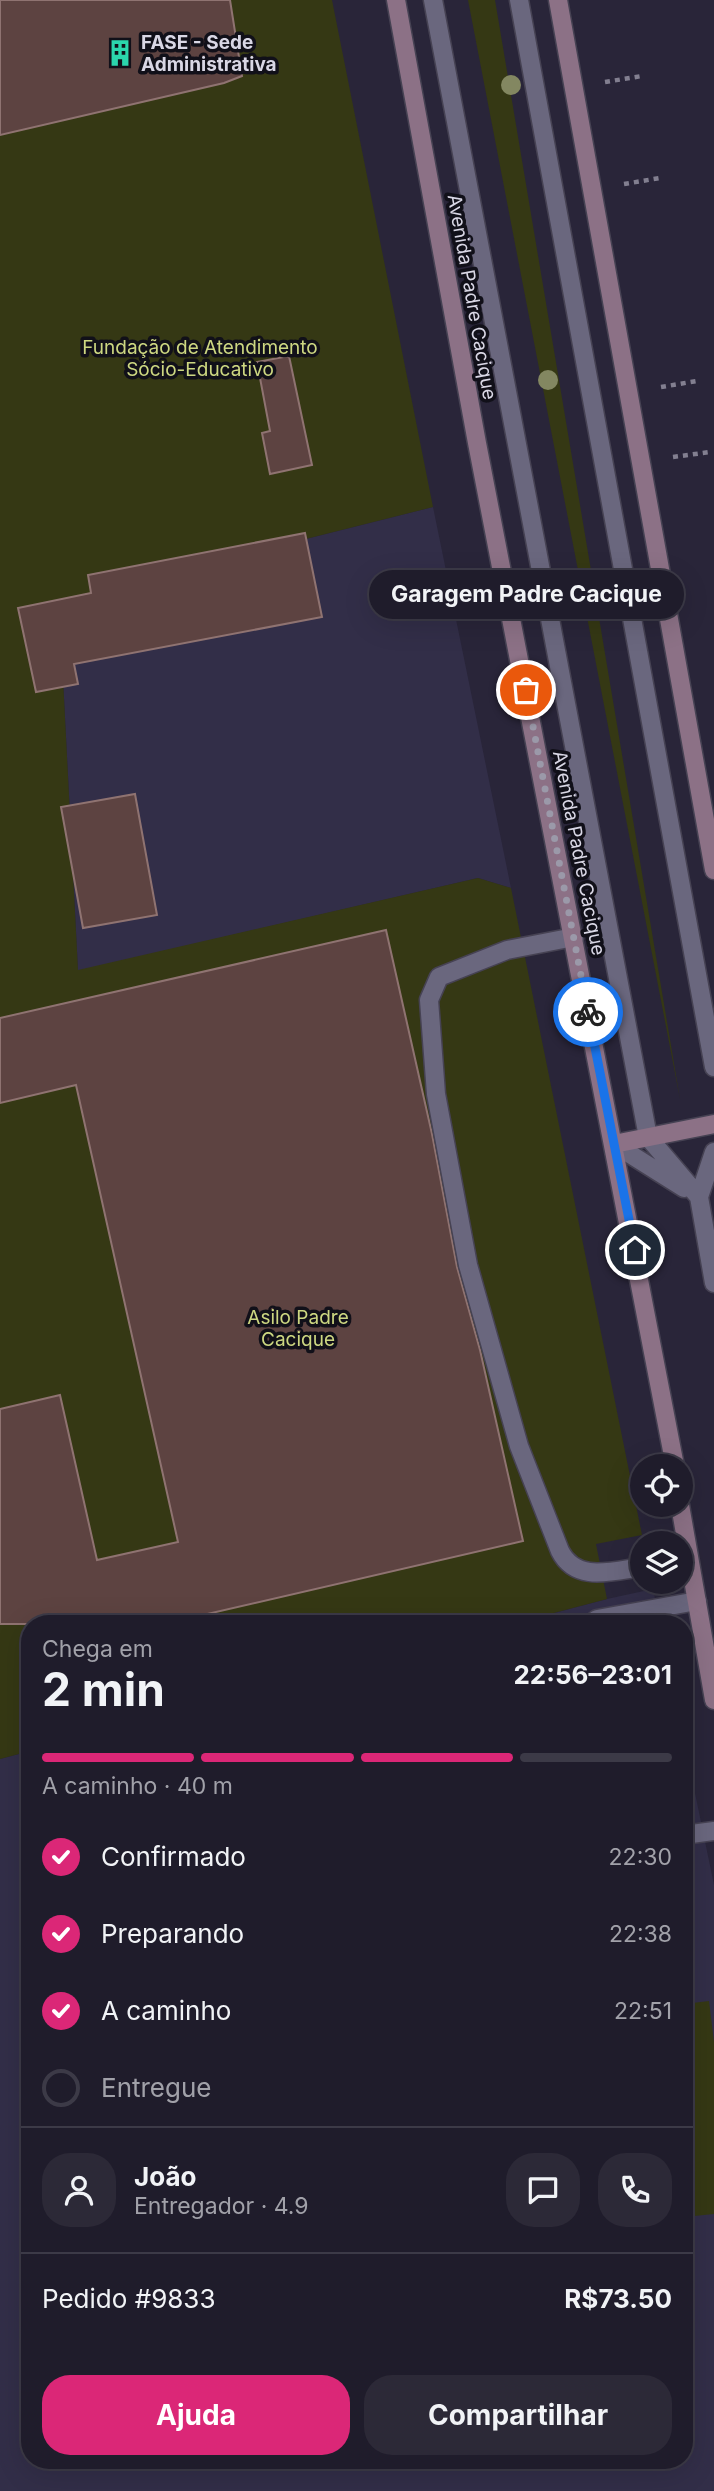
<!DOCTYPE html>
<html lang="pt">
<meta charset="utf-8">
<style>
:root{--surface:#1f1c2b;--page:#2c2937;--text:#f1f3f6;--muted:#a1a1a9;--line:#3c3a47;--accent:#db2777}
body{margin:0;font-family:Inter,sans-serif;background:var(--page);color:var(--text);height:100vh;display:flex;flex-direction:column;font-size:26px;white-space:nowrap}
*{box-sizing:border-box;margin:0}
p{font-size:23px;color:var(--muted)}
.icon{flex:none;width:38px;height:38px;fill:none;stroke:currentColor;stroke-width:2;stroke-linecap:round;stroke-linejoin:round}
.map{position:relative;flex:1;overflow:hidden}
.details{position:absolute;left:21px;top:1615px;width:672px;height:854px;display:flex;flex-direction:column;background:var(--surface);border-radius:28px;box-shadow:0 7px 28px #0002,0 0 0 2px var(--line)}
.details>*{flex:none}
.fabs{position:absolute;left:630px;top:1454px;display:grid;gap:14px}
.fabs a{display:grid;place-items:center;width:63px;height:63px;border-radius:50%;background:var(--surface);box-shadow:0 7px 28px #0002,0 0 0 2px var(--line);font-size:35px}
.pin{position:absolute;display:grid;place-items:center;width:60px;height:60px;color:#fff;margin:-30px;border:4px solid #fff;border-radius:50%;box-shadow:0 2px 7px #0007}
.courier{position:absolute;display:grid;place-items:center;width:70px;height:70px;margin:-35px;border:5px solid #1a73e8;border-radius:50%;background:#fff;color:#222;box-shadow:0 2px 9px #0007}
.bubble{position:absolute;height:49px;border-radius:24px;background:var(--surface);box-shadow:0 7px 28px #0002,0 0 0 2px var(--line);font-size:23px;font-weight:700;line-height:49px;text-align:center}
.head em{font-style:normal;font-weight:700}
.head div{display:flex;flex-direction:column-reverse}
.head{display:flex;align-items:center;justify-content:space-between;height:119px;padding:0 21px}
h1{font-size:46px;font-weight:700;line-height:52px}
.bar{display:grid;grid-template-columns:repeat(4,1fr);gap:10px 7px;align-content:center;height:84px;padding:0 21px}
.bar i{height:9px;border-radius:5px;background:var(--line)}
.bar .current{background:var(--accent)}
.bar p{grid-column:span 4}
.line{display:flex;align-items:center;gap:18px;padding:0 21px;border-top:2px solid var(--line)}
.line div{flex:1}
.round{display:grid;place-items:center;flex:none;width:74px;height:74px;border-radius:28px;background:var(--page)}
ol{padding:0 21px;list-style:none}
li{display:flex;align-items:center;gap:21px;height:77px}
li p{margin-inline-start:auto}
li .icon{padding:7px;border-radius:50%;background:var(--accent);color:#fff;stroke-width:4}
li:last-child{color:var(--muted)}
li i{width:38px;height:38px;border:4px solid var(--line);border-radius:50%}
.button{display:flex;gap:14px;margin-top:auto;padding:14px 21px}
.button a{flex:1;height:80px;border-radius:28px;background:var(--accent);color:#fff;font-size:28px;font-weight:700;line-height:80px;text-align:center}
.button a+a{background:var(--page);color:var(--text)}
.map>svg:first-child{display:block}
.built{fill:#322e48}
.green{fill:#353814}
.building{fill:#5d4341;stroke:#8f7371;stroke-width:2}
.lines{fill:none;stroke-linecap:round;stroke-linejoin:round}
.lane-casing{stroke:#464253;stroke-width:21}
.secondary-casing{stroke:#464253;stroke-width:21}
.path{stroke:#827f90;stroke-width:4.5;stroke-dasharray:5 5;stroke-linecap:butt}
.lane{stroke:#6a677e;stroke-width:18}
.secondary{stroke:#8c7186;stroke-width:18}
.tree{fill:#838761}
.done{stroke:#9b99a9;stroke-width:7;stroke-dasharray:0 12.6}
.route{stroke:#1a73e8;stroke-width:9}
.labels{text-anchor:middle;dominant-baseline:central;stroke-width:7;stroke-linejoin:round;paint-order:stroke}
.poi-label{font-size:19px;font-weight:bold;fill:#d9d7e5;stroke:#111019;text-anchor:start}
.street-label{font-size:19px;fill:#d9d7e5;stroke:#111019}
.park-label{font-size:19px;fill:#cdd781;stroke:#111019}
</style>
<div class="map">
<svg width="714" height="2491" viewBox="0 0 714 2491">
<rect width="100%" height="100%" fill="#292539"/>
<!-- built -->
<path class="built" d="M433,507L511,888L478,878L78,971L59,601Z
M653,1589L660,1624H512L607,1599Z
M684,1740L714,1885V2491H0V1759L30,1751V2460H684Z"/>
<!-- green -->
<path class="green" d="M0,0H332L433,507L59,601L78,970L478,878L511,888L642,1535L596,1544L607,1599L512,1624H30V1751L0,1759Z
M468,0H495L680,1099Z
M709,2001L714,2042V2214L684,2217V2004Z"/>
<!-- building -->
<path class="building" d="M0,0H230L242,76L224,83L0,135Z
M289,356L312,465L270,474L262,433L270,431L257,362Z
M305,533L322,617L74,664L78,684L36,692L18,608L91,593L88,575Z
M135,794L157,915L83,928L61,807Z
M386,930L432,1134L457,1267L480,1350L523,1541L164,1624H0V1409L60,1395L97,1560L178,1542L76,1085L0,1103V1018Z"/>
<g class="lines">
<defs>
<path id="lane" d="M433,0L648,1137L699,1197
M519,0L714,1067
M574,937L507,950L439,977L429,1000L436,1094L468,1265L519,1446L560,1551C576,1583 612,1571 642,1567
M614,1144L684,1188
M714,1152L699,1197L714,1283
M591,1624L597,1619L697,1601
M684,1835L714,1831"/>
<path id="secondary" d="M396,0L477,443L675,1466
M558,0L714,870
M614,1144L714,1124
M680,1505L714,1700"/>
</defs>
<!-- lane casing -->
<use href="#lane" class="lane-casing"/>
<!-- secondary casing -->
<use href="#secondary" class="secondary-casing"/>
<!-- path -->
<path class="path" d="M605,82L642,76
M624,184L660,178
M661,387L697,381
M673,457L710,452"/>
<!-- lane -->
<use href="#lane" class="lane"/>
<!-- secondary -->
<use href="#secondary" class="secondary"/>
</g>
<!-- trees -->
<g class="tree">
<circle cx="511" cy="85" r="10"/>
<circle cx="548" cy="380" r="10"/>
</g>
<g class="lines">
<!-- done -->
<path class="done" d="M526,690L588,1012"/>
<!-- route -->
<path class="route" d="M588,1012L635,1250"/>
</g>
<!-- icons -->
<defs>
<symbol id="building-bare" viewBox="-9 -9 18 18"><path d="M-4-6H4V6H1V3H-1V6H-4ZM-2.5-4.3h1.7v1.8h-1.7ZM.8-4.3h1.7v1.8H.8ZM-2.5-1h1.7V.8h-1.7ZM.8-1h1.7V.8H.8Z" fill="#2bd5ac" stroke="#111019" stroke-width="2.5" paint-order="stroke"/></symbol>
</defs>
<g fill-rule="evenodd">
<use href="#building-bare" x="101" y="34" width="38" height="38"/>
</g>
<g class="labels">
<!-- poi labels -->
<g class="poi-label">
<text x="141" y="42">FASE - Sede<tspan x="141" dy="22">Administrativa</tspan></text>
</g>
<!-- street labels -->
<g class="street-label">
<text transform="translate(472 297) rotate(80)">Avenida Padre Cacique</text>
<text transform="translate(579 853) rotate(79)">Avenida Padre Cacique</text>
</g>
<!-- park labels -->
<g class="park-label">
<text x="200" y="347">Fundação de Atendimento<tspan x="200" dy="22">Sócio-Educativo</tspan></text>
<text x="298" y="1317">Asilo Padre<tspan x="298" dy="22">Cacique</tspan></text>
</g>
</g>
</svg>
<div class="fabs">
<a><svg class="icon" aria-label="locate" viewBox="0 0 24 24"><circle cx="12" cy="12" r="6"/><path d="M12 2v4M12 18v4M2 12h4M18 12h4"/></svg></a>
<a><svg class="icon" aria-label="layers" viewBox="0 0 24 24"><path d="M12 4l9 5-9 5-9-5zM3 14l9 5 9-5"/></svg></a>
</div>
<div class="pin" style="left:526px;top:690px;background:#ea580c"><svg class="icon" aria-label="bag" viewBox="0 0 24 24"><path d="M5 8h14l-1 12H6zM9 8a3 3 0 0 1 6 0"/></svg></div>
<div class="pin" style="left:635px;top:1250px;background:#1f2937"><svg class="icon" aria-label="home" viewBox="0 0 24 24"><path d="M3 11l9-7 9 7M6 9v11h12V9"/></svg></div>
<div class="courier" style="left:588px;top:1012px"><svg class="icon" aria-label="bike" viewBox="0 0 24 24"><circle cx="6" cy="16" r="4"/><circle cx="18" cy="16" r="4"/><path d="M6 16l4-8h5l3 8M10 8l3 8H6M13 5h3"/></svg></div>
<div class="bubble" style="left:369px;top:570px;width:315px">Garagem Padre Cacique</div>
<section class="details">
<div class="head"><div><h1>2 min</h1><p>Chega em</p></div><em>22:56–23:01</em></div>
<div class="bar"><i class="current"></i><i class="current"></i><i class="current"></i><i></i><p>A caminho · 40 m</p></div>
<ol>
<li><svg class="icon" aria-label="check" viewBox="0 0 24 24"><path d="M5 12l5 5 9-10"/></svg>Confirmado<p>22:30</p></li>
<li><svg class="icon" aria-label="check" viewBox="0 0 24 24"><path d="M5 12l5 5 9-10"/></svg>Preparando<p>22:38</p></li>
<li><svg class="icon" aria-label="check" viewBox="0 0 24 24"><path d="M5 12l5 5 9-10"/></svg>A caminho<p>22:51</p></li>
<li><i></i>Entregue</li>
</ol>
<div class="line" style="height:126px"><a class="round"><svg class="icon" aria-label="person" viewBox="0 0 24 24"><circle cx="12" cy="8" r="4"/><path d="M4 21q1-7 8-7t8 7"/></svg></a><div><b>João</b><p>Entregador · 4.9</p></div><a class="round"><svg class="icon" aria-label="chat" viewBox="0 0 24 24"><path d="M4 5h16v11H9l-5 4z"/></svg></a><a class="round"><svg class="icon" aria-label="phone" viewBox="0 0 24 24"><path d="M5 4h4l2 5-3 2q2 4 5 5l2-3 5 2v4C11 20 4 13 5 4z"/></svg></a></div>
<div class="line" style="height:91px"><div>Pedido #9833</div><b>R$73.50</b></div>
<div class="button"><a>Ajuda</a><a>Compartilhar</a></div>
</section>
</div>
